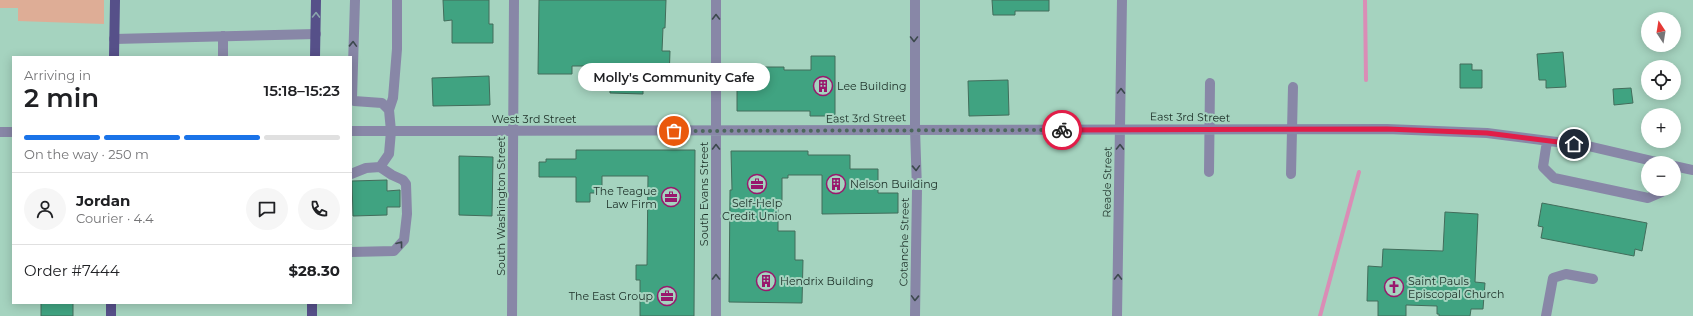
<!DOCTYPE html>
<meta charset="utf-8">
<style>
:root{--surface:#fff;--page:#f6f6f6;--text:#202124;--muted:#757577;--line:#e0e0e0;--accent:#1a73e8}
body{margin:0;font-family:Montserrat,sans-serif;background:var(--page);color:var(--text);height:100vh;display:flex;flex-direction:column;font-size:15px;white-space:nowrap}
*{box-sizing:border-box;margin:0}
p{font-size:13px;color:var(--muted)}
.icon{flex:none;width:22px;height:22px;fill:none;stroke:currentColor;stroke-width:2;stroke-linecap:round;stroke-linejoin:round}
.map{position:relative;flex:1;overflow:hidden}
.details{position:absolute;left:12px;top:56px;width:340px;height:248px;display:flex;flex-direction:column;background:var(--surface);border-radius:0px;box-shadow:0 2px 10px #0003}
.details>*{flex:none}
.needle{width:26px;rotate:348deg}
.tools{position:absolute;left:1641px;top:12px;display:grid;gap:8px}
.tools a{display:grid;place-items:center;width:40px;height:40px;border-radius:50%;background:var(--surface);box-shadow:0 2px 10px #0003;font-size:20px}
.pin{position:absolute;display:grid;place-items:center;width:34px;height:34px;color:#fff;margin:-17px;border:2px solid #fff;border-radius:50%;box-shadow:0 1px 4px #0007}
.courier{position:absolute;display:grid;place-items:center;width:40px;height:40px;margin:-20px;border:3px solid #e11d48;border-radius:50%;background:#fff;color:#222;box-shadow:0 1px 5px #0007}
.bubble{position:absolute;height:28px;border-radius:14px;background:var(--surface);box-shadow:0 2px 10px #0003;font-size:13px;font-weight:600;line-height:28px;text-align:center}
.overview em{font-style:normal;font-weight:600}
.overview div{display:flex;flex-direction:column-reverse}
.overview{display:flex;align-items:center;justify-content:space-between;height:68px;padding:0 12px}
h1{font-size:26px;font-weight:600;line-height:30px}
.bar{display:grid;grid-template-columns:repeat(4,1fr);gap:6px 4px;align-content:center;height:48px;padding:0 12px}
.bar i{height:5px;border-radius:3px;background:var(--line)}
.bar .on{background:var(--accent)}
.bar p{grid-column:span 4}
.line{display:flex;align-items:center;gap:10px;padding:0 12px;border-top:1px solid var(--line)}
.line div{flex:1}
.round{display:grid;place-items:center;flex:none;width:42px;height:42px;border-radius:21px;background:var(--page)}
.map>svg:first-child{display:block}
.green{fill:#dead96}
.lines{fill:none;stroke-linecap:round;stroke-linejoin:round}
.stream{stroke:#da8db6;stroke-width:4}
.building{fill:#40a381;stroke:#426d5b}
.minor{stroke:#8887a7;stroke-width:10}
.major{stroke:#565089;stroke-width:10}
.oneway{stroke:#89a5ac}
.oneway2{stroke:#3c494d}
.done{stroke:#4c685c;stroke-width:4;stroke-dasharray:0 7.2}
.route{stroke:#e11d48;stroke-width:5}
.labels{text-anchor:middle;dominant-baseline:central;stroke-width:4;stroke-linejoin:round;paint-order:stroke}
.poi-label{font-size:11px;fill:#1c2f27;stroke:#a5d3bf;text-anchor:start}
.street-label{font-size:11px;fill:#1c2f27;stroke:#a5d3bf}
</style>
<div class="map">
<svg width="1693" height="316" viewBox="0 0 1693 316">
<rect width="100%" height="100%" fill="#a5d3bf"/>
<!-- green -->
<path class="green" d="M0,0H104V24L18,21V8H0Z"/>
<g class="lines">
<!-- stream -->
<path class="stream" d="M1365,0L1366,80
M1320,316L1359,172"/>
</g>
<!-- building -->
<path class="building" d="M443,0H489V24H493V43H452V20L444,21Z
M539,0H666L665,28H663L662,51H670L669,80H662V86H643V94L610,93V84H593V66H572V74H538Z
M992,0H1049V11H1015V15H993Z
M1563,52L1566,87L1546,88V80H1539L1537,54Z
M811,56H835V116H810V111H737V67H784V70H811Z
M1460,64H1472V70H1482V88H1460Z
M489,76L490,105L433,106L432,78Z
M1008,80L1009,115L969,116L968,81Z
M1631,88L1633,103L1614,105L1613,89Z
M576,150H695L694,316H640V280H636V265H647L648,176H602V193H590V202H576V177H539V162H546V159H576Z
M731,151H808V155H850V169H878V193H898V213L822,214V175H788V178H782V206H778V231H795V260H803L802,303L729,302L730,190H732Z
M459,156L493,157L492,216L459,215Z
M387,180V191L400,190V207H387V215L353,216L352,181Z
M1542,203L1647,223L1642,251L1635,249L1634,256L1541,238L1543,227L1538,226Z
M1445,212L1478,214L1475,282L1485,283L1483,309H1471L1470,316H1439V314H1437V306L1406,305V316H1378V301H1367L1368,266L1382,267L1383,249L1443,251Z
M41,303H73V316H41Z"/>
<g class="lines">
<!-- minor -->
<path class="minor" d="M355,0L352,98L354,101L382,103L389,110
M915,0V129L917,189L915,316
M114,39L316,34
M223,57V36
M351,131L1387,129L1487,133L1588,146L1661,163
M0,132H13
M1547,141L1543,167L1554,178L1648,198L1662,192L1664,189
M1674,166L1693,170
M1209,172L1210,83
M351,174L366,168L380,167L389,154L391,131L389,110L393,98L397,49V0
M1291,174L1293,87
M351,252L394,251L404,240L407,214L406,184L403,180L392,175L380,167
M512,316L514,0
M716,316V0
M1117,316L1122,0
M1546,316L1553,278L1566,274L1593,279"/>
<!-- major -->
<path class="major" d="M114,57L115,0
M315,57L316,0
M111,316V303
M312,316V303"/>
</g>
<!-- one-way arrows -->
<defs><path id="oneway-chevron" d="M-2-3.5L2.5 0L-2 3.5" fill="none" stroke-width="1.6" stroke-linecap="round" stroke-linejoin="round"/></defs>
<use class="oneway" href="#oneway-chevron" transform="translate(316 15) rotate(-89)"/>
<g class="oneway2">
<use href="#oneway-chevron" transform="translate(716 17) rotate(-90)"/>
<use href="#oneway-chevron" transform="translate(914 39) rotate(90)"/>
<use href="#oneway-chevron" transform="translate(353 44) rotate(-88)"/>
<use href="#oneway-chevron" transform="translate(1121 91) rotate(-89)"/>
<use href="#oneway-chevron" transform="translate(716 147) rotate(-90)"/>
<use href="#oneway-chevron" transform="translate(1120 147) rotate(-89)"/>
<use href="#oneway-chevron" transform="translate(916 168) rotate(88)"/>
<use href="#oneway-chevron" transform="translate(400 244) rotate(-52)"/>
<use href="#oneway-chevron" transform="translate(716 277) rotate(-90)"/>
<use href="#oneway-chevron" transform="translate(1118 277) rotate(-89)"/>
<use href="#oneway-chevron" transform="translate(915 298) rotate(92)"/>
</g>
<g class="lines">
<!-- done -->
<path class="done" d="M674,131L1062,130"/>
<!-- route -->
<path class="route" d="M1062,130L1387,129L1487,133L1574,144"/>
</g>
<!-- icons -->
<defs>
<symbol id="building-ring" viewBox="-11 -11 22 22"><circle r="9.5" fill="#a5d3bf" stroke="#99186d" stroke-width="1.5"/><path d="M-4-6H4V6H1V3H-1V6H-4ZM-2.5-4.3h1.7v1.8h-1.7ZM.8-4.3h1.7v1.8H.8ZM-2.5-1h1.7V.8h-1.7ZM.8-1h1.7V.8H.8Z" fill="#99186d"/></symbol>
<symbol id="office-ring" viewBox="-11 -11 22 22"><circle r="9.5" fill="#a5d3bf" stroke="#99186d" stroke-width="1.5"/><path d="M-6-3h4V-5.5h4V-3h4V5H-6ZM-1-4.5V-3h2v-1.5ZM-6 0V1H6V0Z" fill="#99186d"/></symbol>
<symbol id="church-ring" viewBox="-11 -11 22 22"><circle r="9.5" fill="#a5d3bf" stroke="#99186d" stroke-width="1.5"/><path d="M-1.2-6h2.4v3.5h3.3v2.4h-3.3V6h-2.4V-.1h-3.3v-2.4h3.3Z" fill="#99186d"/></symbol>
</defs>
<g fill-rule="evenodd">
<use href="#building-ring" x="812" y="75" width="22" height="22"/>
<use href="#office-ring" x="746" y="173" width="22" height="22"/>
<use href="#building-ring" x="825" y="173" width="22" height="22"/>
<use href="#office-ring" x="660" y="186" width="22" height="22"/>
<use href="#building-ring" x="755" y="270" width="22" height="22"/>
<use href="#church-ring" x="1383" y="276" width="22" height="22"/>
<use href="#office-ring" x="656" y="285" width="22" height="22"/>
</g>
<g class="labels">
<!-- poi labels -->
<g class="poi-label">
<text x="837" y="86">Lee Building</text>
<text x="850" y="184">Nelson Building</text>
<text x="657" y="191" text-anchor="end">The Teague<tspan x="657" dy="13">Law Firm</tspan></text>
<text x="757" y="203" text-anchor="middle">Self-Help<tspan x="757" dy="13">Credit Union</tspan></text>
<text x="780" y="281">Hendrix Building</text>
<text x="1408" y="281">Saint Pauls<tspan x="1408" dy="13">Episcopal Church</tspan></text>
<text x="653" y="296" text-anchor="end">The East Group</text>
</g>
<!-- street labels -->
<g class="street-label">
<text transform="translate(1190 117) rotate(1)">East 3rd Street</text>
<text transform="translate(866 118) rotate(-1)">East 3rd Street</text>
<text x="534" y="119">West 3rd Street</text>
<text transform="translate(1107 182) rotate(-89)">Reade Street</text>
<text transform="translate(704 194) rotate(-90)">South Evans Street</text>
<text transform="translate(501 206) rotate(-90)">South Washington Street</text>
<text transform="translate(904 242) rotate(-89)">Cotanche Street</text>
</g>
</g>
</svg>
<div class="tools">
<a><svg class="needle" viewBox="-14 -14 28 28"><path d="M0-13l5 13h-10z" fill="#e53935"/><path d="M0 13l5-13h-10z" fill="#757577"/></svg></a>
<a><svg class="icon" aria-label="locate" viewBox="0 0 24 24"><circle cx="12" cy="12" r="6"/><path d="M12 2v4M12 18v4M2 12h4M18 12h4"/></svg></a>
<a>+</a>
<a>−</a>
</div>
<div class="pin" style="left:674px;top:131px;background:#ea580c"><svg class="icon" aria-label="bag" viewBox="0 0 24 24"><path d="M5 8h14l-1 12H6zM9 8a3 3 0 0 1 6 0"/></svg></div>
<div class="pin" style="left:1574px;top:144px;background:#1f2937"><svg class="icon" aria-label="home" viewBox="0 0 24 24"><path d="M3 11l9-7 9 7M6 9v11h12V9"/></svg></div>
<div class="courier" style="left:1062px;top:130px"><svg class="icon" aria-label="bike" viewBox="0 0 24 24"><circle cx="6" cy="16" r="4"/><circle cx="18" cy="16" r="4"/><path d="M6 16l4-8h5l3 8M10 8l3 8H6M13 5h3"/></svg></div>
<div class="bubble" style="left:578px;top:63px;width:192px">Molly's Community Cafe</div>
<section class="details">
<div class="overview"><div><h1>2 min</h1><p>Arriving in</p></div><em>15:18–15:23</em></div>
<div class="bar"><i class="on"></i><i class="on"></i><i class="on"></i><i></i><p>On the way · 250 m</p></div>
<div class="line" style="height:72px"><a class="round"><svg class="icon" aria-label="person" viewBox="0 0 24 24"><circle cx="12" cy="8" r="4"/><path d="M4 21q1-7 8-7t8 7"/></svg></a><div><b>Jordan</b><p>Courier · 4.4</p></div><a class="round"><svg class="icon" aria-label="chat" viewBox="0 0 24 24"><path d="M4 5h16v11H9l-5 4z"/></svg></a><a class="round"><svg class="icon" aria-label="phone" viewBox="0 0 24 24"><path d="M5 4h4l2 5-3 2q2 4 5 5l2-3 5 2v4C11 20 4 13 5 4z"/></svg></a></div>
<div class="line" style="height:52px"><div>Order #7444</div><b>$28.30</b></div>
</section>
</div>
